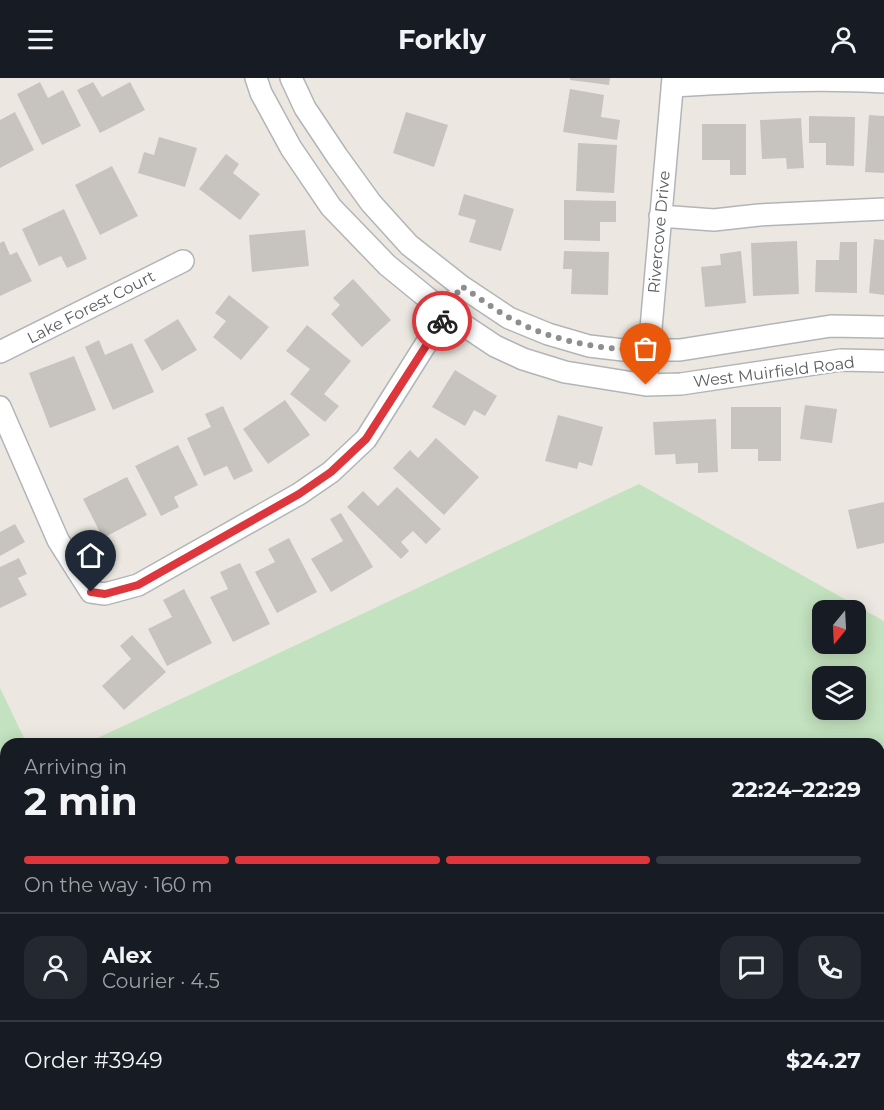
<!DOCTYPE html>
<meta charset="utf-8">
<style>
:root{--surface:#171b24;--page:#242831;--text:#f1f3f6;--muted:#9ea1a6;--line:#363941;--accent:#dd363c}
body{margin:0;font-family:Montserrat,sans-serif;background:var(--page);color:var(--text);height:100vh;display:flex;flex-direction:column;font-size:22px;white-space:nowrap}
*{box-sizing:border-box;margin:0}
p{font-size:20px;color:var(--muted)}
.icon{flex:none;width:33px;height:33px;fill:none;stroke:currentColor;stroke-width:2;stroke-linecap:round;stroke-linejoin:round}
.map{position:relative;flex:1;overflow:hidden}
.sheet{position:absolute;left:0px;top:660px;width:885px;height:372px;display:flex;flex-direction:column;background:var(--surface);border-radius:18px 18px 0 0;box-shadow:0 3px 15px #0003}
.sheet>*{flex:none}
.needle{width:39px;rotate:198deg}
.tools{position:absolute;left:812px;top:522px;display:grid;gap:12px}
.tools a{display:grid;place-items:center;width:54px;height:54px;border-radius:12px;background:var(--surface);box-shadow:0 3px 15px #0003;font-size:30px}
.pin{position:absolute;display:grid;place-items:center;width:51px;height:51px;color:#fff;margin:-62px -26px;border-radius:50% 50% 50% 0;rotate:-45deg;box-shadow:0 0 6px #0007}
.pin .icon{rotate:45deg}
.courier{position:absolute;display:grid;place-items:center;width:60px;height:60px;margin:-30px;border:4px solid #dd363c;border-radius:50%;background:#fff;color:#222;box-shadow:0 2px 8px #0007}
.head em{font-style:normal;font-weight:700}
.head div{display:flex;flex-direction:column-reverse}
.head{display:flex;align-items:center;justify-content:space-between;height:102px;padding:0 24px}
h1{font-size:39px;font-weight:700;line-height:45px}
.bar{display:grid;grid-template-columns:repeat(4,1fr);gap:9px 6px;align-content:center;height:72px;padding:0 24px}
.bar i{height:8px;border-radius:4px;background:var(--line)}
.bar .selected{background:var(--accent)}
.bar p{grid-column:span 4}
.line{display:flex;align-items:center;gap:15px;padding:0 24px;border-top:2px solid var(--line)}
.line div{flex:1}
.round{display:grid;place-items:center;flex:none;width:63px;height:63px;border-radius:18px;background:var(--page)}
header{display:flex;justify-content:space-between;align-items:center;height:78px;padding:0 24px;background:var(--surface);font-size:27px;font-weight:700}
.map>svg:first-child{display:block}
.green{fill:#c3e2bf;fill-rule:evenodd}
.water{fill:#a4ddf9}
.building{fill:#c7c3be}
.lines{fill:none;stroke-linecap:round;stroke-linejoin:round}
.minor-casing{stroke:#b2b5b8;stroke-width:24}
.minor{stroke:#fff;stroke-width:21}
.done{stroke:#8d8e8e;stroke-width:6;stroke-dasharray:0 10.8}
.route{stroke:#dd363c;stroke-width:8}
.labels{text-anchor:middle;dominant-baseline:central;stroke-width:4.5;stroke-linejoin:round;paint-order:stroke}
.street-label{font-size:16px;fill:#5a5e61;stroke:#fff}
</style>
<header><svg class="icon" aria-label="menu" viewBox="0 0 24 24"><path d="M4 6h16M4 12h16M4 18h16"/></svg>Forkly<svg class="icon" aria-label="person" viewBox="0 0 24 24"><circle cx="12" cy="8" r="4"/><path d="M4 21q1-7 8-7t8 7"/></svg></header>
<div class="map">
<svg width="884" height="1032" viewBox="0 0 884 1032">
<rect width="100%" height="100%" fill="#ece8e1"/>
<!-- green -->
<path class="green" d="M639,406L884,543V1032H0V610L27,666H6V1026H879V666H85ZM822,532H855V566H822ZM822,598H855V632H822Z"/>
<!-- water -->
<path class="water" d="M235,1026H333V1032C301,1032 266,1032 235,1026Z"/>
<!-- building -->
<path class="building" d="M570,0H610L609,7L570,2Z
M40,4L48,20L63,12L81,48L42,67L17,16Z
M93,4L102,19L130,4L145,32L100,55L77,12Z
M570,11L604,17L601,39L620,42L617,62L563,54Z
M15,34L34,72L0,90V42Z
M406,34L448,47L434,89L393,75Z
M869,37L884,38V95L865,94Z
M809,38L855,39L854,88L826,87V65H809Z
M801,40L804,90L787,91L786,80L762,81L760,42Z
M702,46H746V97H730V82H702Z
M159,59L197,70L185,109L138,95L144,74L154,77Z
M578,65L617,67L614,115L576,113Z
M226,76L239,86L233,95L260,116L240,142L199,111Z
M112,88L138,138L100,157L75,107Z
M464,116L514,131L501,173L469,164L476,142L458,137Z
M564,122L616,123V144H600V163L564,162Z
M64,131L87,181L67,190L61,178L39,188L22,151Z
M305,152L309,188L252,194L249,157Z
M874,161L884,162V217L869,215Z
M4,163L10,177L17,174L32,203L0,218V165Z
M797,163L799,216L753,218L751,165Z
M840,164H857V215L815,214L816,182H839Z
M564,173L609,174L608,217L571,216L572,191H563Z
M741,173L746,225L705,229L701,189L721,187L720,176Z
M353,201L391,242L362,269L331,236L340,227L333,220Z
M229,217L269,249L241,282L213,259L226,243L215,235Z
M178,241L197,272L162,293L144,262Z
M307,247L351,283L324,316L339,328L325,344L290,316L310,291L286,273Z
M99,262L105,277L132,265L154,314L113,332L85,269Z
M74,278L96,332L50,350L29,295Z
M455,292L497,318L485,338L474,332L465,348L432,329Z
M285,322L310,357L268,386L243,351Z
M805,327L837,331L832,365L800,361Z
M223,328L253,393L234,402L227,388L204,398L187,360L211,349L205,336Z
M731,329H781V383H758V371H731Z
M558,337L603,349L592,388L579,384L577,391L545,383Z
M716,341L718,394L698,395V385L676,386L675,376L655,377L653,344Z
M436,360L479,399L444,437L393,390L410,372L418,380Z
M178,367L198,407L174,419L179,429L161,438L135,388Z
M127,399L147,437L103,460L83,421Z
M397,409L441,451L426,466L413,453L401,464L409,473L401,481L347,429L363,413L378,428Z
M884,424V465L857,471L848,432Z
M341,435L373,489L331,514L311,481L343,463L330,441Z
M15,446L25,464L0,478V454Z
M289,460L317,514L277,535L255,494L275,484L268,471Z
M19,480L27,496L18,500L27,517L0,530V489Z
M240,485L270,546L233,564L210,519L228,511L220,494Z
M184,511L212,565L167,588L148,551L172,539L163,522Z
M132,557L166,594L124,632L102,608L131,581L120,568Z"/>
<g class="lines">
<defs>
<path id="minor" d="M256,0L261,15L291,70L331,129L387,187L447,236L495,268L523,281L565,294L646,307L681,306L841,282L884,283
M291,0L305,30L337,78L371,125L409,167L461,208L509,240L548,256L589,268L623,272H680L831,248L884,249
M672,8C743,4 814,0 884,4
M660,138L714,142L759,137L884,131
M0,274L183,183
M646,307L673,0
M0,329L58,462L91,514L105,516L138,507L299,416L331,394L366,361L453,223"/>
</defs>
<!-- minor casing -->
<use href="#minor" class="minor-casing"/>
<!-- minor -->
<use href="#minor" class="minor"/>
</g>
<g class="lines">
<!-- done -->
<path class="done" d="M442,243L461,208C477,218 492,230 508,239C550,263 601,272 648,272L646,307"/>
<!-- route -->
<path class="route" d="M91,514L105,516L138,507L299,416L331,394L366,361L442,243"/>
</g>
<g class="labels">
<!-- street labels -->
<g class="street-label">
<text transform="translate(659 154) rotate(-85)">Rivercove Drive</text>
<text transform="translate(91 229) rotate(-27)">Lake Forest Court</text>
<text transform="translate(774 294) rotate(-7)">West Muirfield Road</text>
</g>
</g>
</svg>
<div class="tools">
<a><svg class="needle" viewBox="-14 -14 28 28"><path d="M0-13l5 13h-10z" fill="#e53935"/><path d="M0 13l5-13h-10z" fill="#9ea1a6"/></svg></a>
<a><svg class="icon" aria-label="layers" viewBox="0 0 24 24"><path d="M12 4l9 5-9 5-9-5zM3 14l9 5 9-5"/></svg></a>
</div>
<div class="pin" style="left:646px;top:307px;background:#ea580c"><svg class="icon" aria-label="bag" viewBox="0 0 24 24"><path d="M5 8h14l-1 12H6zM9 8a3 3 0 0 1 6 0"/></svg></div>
<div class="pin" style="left:91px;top:514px;background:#1f2937"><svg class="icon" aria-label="home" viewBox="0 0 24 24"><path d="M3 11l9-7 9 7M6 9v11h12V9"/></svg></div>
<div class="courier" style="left:442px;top:243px"><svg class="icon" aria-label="bike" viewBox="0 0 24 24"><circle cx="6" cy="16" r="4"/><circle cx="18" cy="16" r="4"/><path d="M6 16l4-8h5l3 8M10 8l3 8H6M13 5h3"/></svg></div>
<section class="sheet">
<div class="head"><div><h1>2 min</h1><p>Arriving in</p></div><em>22:24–22:29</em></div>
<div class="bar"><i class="selected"></i><i class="selected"></i><i class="selected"></i><i></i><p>On the way · 160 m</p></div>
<div class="line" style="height:108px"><a class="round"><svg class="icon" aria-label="person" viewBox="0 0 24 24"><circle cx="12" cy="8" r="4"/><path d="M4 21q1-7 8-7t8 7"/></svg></a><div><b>Alex</b><p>Courier · 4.5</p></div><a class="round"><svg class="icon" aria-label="chat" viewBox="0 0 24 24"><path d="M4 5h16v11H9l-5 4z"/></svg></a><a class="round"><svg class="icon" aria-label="phone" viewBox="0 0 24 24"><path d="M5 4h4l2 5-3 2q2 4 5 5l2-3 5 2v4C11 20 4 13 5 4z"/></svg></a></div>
<div class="line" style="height:78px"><div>Order #3949</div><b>$24.27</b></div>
</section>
</div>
